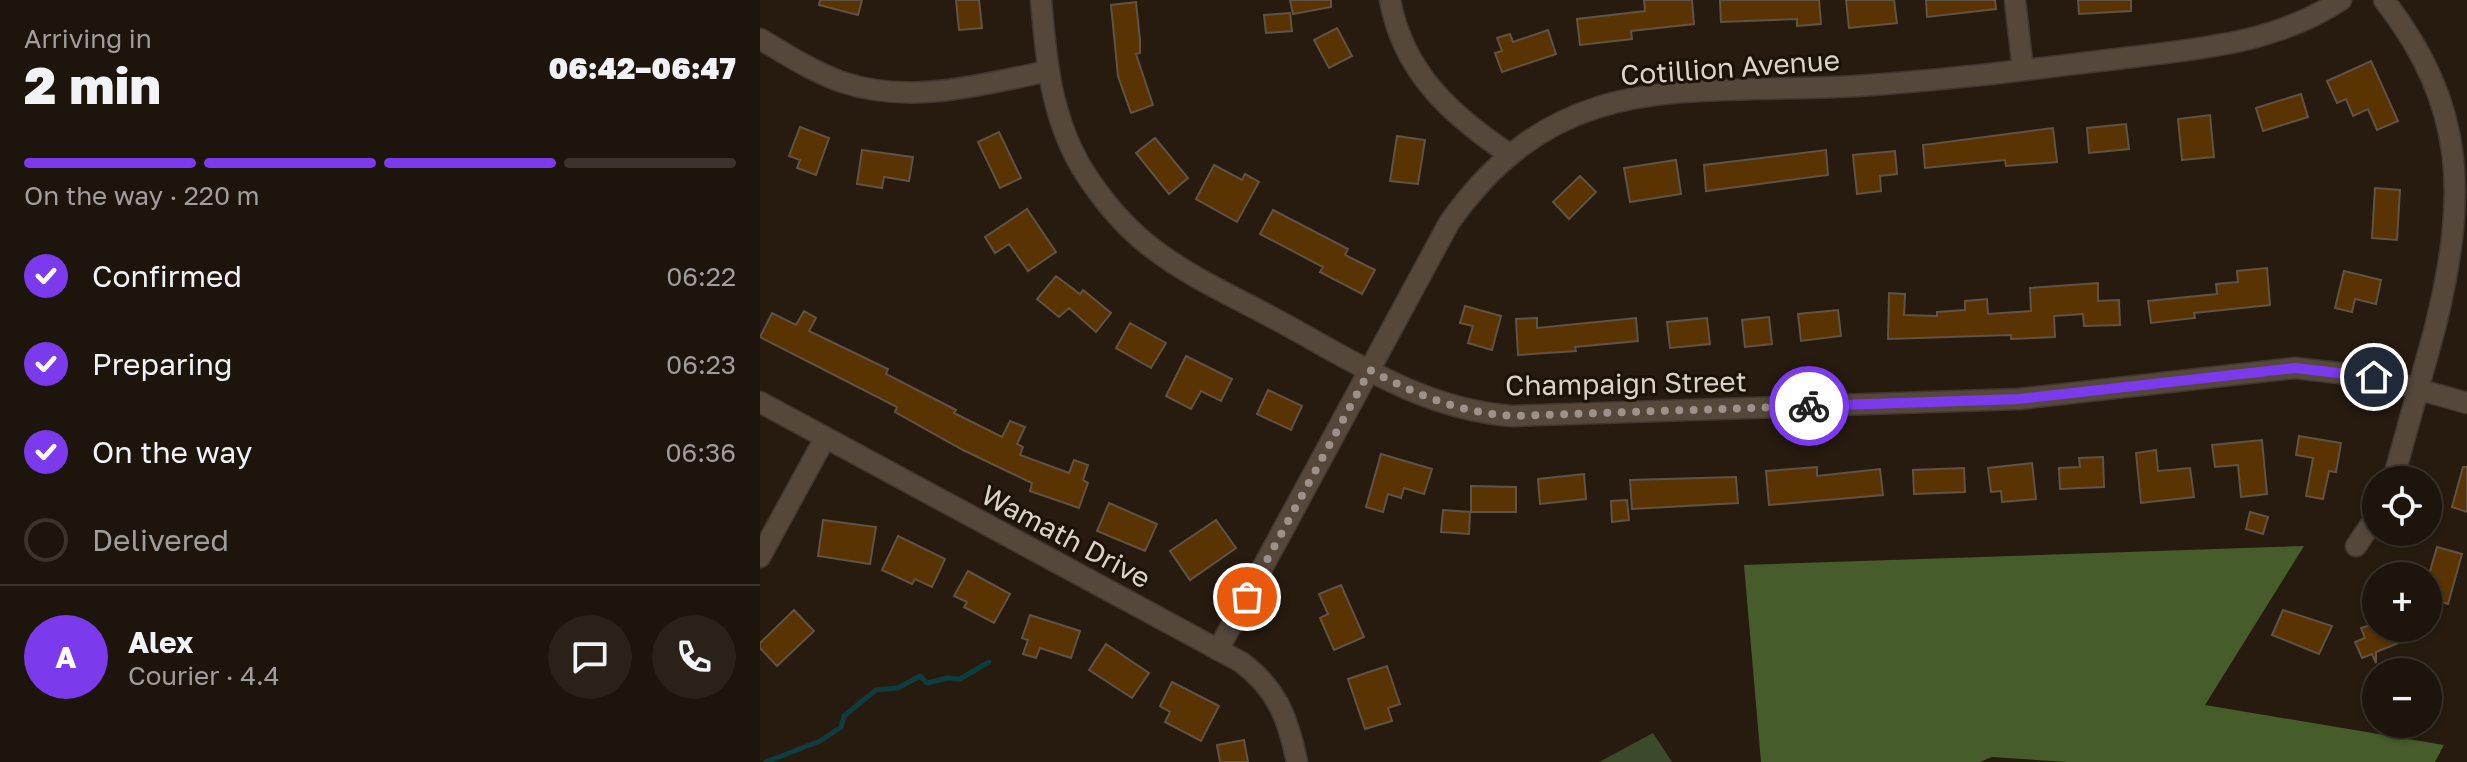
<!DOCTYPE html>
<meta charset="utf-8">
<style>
:root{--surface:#1d140b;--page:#2a2119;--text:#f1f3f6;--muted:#a09e9d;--line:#3b332c;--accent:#7c3aed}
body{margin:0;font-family:"Golos Text",sans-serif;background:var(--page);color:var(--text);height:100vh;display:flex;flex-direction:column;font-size:30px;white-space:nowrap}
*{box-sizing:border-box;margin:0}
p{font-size:26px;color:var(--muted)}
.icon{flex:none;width:44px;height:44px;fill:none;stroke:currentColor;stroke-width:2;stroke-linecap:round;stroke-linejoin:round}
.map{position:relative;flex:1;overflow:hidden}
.sheet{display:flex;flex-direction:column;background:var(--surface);width:760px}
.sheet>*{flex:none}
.controls{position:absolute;left:1602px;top:466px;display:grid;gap:16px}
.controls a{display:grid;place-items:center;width:80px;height:80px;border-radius:50%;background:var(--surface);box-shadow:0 2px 6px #0004,0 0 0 2px var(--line);font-size:40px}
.pin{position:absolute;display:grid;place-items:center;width:68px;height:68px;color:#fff;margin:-34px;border:4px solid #fff;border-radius:50%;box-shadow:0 2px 8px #0007}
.courier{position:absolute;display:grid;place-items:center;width:80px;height:80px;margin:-40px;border:6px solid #7c3aed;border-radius:50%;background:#fff;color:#222;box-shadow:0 2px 10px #0007}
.head em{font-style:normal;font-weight:800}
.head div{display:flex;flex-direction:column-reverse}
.head{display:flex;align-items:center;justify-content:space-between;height:136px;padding:0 24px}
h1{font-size:52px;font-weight:800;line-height:60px}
.bar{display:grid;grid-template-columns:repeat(4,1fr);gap:12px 8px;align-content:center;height:96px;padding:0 24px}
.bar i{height:10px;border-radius:6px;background:var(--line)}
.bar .active{background:var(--accent)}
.bar p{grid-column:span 4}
.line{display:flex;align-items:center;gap:20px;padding:0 24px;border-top:2px solid var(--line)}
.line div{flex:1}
.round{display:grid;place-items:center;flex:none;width:84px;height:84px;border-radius:42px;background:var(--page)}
ol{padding:0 24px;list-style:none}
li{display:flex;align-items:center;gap:24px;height:88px}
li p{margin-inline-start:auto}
li .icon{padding:8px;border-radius:50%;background:var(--accent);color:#fff;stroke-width:4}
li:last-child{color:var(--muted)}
li i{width:44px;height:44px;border:4px solid var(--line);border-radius:50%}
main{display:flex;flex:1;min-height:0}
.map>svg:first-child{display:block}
.green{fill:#3b4a29}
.forest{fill:#465c2a}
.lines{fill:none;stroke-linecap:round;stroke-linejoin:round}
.stream{stroke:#0f3c3f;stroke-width:5}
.building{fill:#593301;stroke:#605244;stroke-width:2}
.minor-casing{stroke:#403730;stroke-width:23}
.minor{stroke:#55473a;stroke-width:20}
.done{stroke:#9c9289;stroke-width:8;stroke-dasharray:0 14.4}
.route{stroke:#7c3aed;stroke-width:10}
.labels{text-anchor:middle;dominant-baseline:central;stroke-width:6;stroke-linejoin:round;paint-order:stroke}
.street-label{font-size:28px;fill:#dbd2ca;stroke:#1d1206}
</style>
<main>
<section class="sheet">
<div class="head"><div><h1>2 min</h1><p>Arriving in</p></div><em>06:42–06:47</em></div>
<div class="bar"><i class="active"></i><i class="active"></i><i class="active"></i><i></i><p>On the way · 220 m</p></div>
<ol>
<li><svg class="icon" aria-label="check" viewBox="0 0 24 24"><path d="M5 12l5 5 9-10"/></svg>Confirmed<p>06:22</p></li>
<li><svg class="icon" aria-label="check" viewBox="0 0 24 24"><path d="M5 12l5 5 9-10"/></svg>Preparing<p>06:23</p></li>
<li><svg class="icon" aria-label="check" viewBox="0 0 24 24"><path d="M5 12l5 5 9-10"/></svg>On the way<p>06:36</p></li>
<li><i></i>Delivered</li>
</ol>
<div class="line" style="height:144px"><b class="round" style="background:var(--accent);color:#fff">A</b><div><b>Alex</b><p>Courier · 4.4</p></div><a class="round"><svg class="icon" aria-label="chat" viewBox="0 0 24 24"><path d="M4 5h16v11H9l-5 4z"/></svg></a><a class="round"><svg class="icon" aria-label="phone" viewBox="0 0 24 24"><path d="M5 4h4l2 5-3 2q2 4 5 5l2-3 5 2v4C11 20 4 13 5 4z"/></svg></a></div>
</section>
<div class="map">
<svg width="1707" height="762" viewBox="0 0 1707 762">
<rect width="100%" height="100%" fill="#271b0f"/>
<!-- green -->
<path class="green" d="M893,733L912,762H839Z"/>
<!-- forest -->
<path class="forest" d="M1544,546L1445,705L1684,745L1675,762H1307L1232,757L1220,762H1001L984,565Z"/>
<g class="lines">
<!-- stream -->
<path class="stream" d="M6,762L60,741L81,727L84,716L116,690L138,688L160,676L167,683L187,678L200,679L229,662"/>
</g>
<!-- building -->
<path class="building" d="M60,0H102L98,15L59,5Z
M196,0H219L222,28L199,30Z
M530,0H571V7L533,14Z
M884,0H932L934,24L871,31L872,39L820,45L817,19L885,11Z
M960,0H1059L1061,24L1037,26V19L961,22Z
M1086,0H1134L1137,23L1089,28Z
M1166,0H1235L1236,9L1167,17Z
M1318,0H1371V11L1319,14Z
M376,2L380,40V53L376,54L393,105L371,113L358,76L351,5Z
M530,13L532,31L506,33L504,15Z
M577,28L592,56L569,68L554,40Z
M788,30L796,54L742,72L735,53L742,51L737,38L750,34L753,42Z
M1611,61L1638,121L1617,130L1608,109L1593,116L1586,99L1577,103L1567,81Z
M1541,94L1548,117L1503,131L1496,108Z
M1450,115L1454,157L1422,160L1418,119Z
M1366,124L1369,149L1329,153L1327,128Z
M40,127L69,138L56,175L37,168L40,160L29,156Z
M1293,128L1297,162L1246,166L1245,160L1165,168L1163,145Z
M239,132L261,178L240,188L218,142Z
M637,136L665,140L658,184L630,181Z
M395,138L428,178L409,194L376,153Z
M102,150L153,157L149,181L124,177L122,188L97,184Z
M1066,150L1068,175L946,191L944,165Z
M1135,151L1137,174L1120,176L1121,191L1097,194L1093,155Z
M916,160L921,194L870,202L864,168Z
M454,165L482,180L485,174L499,182L477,222L436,199Z
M820,176L836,192L809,219L793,202Z
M1615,188L1640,190L1637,240L1612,238Z
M267,209L296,252L268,271L249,244L235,253L225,237Z
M513,210L588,249L585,255L615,270L602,294L560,272L563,267L500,234Z
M1507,268L1510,305L1434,313L1435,318L1391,323L1388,301L1457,294L1456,284L1478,282L1477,271Z
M1584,271L1621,280L1616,304L1595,299L1592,312L1575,308Z
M296,276L320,294L323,290L351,313L336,332L309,308L299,317L277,299Z
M1338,283V301L1359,300L1360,325L1324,326L1323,314L1294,316L1295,337L1251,339V335L1128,339L1129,293L1145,294L1144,315L1177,316V312L1205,310V301L1227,299L1228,314L1271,311L1270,288Z
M705,306L741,316L732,350L708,343L713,326L700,323Z
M1078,310L1081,336L1041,341L1038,314Z
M44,311L56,318L49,331L128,369L126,374L196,410L194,413L242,437L250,421L265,427L257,444L263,447L260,455L309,473L314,460L328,465L323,480L328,483L319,508L270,491L272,483L203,450L135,412L137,407L0,337L12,313L36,325Z
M1009,317L1012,344L985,347L982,320Z
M777,318V328L876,318L878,341L815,347L816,351L758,355L756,319Z
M947,318L950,344L910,348L907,322Z
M370,323L406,343L391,368L356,348Z
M426,356L472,379L461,401L441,391L431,409L406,396Z
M508,390L542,406L531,430L497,414Z
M1539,436L1581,443L1576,472L1569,471L1563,499L1546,496L1553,458L1536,455Z
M1502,440L1507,494L1481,497L1478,465L1455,467L1452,445Z
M1396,450L1398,471L1430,468L1434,497L1381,503L1376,453Z
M621,454L672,469L664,494L644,488L641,498L628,494L623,512L606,507Z
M1343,457L1344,487L1300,489L1299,468L1320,467L1319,458Z
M1272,463L1276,499L1242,502L1241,491L1231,492L1228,468Z
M1057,467V476L1120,469L1123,495L1009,505L1006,471Z
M1703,467H1707V512L1692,507Z
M1204,468L1205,492L1154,494L1153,470Z
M824,474L826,499L780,504L778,479Z
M976,477L978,503L872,509L870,480Z
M711,486L756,487V512H711Z
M867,500L869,520L852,522L851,501Z
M349,503L397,524L385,551L337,531Z
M683,510L710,512L709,534L681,532Z
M1490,512L1508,517L1503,534L1486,529Z
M63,520L116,527L110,564L58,556Z
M456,520L476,548L430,580L410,551Z
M138,536L185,559L172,587L155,579L152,584L122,570Z
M1677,547L1702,554L1688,604L1668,598V578Z
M208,571L250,594L234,623L204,607L207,602L194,596Z
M581,585L604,637L574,650L560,618L568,614L559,594Z
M34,610L54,631L17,666L0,648V643Z
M1523,610L1572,626L1559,654L1512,635Z
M270,615L320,631L311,658L280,648L276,658L263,654L268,640L262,638Z
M1616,623V628H1641L1646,640L1616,652V663L1612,654L1602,658L1595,642L1605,638L1601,628Z
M346,644L389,673L372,698L329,670Z
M627,666L640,704L628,708L632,721L605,729L588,679Z
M412,682L459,706L441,741L405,722L410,712L400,706Z
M484,740L488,762H460L457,745Z"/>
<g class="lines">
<defs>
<path id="minor" d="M281,0C286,59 291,118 323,170C342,200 367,230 396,251C433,279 477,298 517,320C595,362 662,409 752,416L1259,399L1535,368L1614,377L1707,403
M630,0C643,72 691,115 749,154
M1255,0L1263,70
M1624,0C1707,107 1707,197 1675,328C1661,378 1647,429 1633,480
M0,39C26,54 53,72 82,82C150,105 220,85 288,71
M0,402L481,662C517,689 528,718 537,762
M1596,546L1616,517
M0,557L65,438
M458,650L689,223C800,65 927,96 1096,86C1189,80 1281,68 1373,57C1445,48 1518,42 1581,0"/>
</defs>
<!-- minor casing -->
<use href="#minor" class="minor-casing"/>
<!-- minor -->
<use href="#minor" class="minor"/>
</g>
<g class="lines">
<!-- done -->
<path class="done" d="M487,597L610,370C657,395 698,412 752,416L1049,406"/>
<!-- route -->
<path class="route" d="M1049,406L1259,399L1535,368L1614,377"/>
</g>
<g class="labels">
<!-- street labels -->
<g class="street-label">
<text transform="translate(970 67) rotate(-4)">Cotillion Avenue</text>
<text transform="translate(866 383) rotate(-1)">Champaign Street</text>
<text transform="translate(306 536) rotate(28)">Wamath Drive</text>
</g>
</g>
</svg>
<div class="controls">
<a><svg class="icon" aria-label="locate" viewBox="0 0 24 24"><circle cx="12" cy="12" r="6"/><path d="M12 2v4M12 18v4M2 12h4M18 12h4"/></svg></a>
<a>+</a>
<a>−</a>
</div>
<div class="pin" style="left:487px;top:597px;background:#ea580c"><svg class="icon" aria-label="bag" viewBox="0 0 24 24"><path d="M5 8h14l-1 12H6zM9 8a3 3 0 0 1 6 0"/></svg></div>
<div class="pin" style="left:1614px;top:377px;background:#1f2937"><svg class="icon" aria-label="home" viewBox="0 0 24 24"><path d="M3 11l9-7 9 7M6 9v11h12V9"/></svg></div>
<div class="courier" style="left:1049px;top:406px"><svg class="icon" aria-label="bike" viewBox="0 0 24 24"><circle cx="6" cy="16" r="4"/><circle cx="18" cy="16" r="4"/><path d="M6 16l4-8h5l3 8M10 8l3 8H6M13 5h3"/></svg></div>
</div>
</main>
